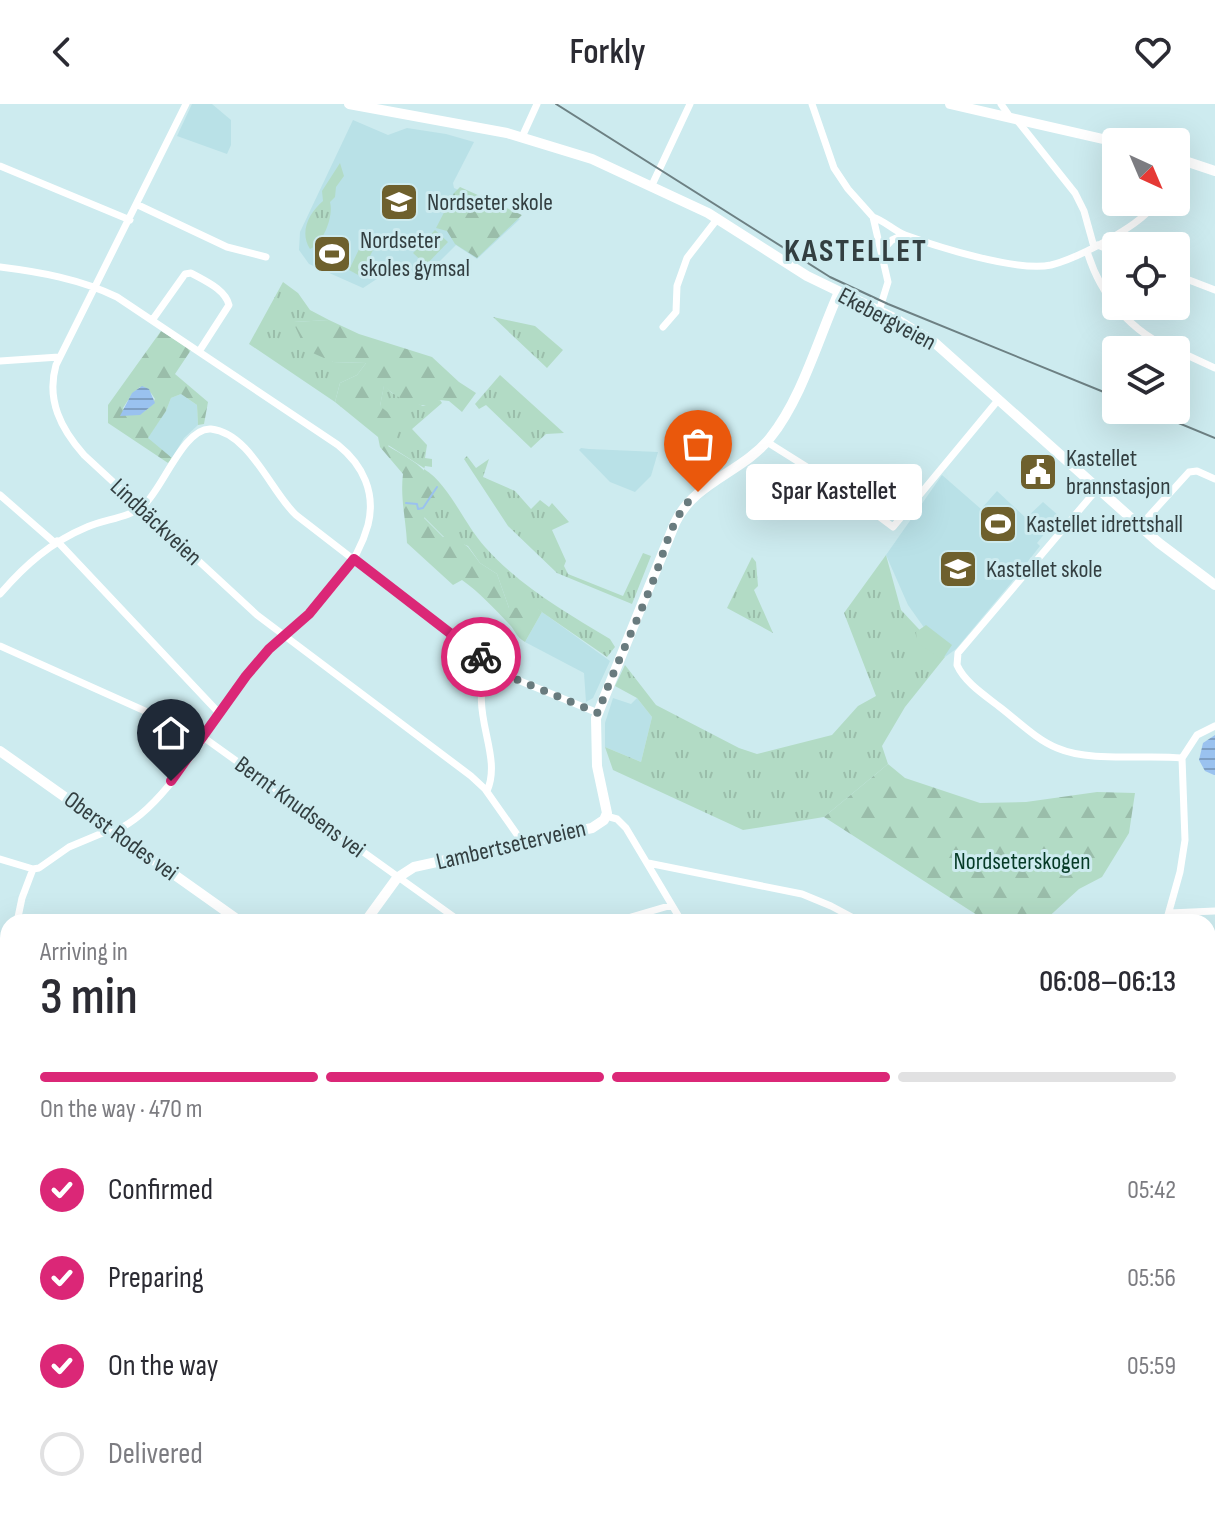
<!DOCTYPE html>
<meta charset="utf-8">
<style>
:root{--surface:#fff;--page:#f7f7f7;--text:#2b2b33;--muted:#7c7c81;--line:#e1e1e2;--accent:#db2777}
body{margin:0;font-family:"Sofia Sans Condensed",sans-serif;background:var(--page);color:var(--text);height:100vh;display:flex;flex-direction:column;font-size:30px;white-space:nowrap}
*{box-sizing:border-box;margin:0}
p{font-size:26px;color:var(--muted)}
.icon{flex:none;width:44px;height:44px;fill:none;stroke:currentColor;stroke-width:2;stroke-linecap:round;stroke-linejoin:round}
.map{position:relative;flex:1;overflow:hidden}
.sheet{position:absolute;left:0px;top:810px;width:1216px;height:600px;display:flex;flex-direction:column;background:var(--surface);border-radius:24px 24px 0 0;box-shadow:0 8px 32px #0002}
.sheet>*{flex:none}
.needle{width:52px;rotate:136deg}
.fabs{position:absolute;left:1102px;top:24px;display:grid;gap:16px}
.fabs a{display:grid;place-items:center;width:88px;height:88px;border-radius:8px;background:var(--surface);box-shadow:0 8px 32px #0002;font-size:40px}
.pin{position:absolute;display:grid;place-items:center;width:68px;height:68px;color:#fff;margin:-82px -34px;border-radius:50% 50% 50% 0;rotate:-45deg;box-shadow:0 0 8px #0007}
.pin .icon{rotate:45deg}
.courier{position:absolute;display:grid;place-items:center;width:80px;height:80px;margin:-40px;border:6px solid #db2777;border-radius:50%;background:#fff;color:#222;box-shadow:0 2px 10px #0007}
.bubble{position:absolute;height:56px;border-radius:8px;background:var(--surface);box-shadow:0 8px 32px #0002;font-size:26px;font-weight:600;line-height:56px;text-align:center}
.overview em{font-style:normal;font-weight:600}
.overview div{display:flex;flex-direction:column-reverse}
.overview{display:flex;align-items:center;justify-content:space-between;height:136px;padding:0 40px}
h1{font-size:52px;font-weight:600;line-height:60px}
.bar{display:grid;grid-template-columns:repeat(4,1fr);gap:12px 8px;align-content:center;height:96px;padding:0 40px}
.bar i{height:10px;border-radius:6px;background:var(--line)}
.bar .selected{background:var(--accent)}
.bar p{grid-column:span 4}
ol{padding:0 40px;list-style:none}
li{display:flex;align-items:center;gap:24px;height:88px}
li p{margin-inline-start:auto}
li .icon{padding:8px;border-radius:50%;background:var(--accent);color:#fff;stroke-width:4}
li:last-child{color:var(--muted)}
li i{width:44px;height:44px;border:4px solid var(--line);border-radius:50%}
header{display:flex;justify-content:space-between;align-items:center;height:104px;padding:0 40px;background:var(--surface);font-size:36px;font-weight:600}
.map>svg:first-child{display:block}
.built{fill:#b9e1e7}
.grass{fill:url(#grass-tufts)}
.forest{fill:url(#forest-firs);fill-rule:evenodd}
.pitch{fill:#b2dbc5}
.water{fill:url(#water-rules)}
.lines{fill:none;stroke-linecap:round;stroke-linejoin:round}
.stream{stroke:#9ac2ef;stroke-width:2}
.street{stroke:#fff;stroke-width:7}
.secondary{stroke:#fff;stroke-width:10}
.tram{stroke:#6d8083;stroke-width:2}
.rail-casing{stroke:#6d8083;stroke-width:5}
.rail{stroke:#cdebef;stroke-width:2;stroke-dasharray:6;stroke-linecap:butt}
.done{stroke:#697b7e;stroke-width:8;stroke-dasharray:0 14.4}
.route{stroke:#db2777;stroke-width:10}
.labels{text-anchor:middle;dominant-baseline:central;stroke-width:6;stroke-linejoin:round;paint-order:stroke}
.poi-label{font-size:24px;fill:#333f41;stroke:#cdebef;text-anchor:start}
.street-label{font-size:24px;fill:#333f41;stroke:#cdebef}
.park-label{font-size:24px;fill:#053a26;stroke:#cdebef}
.district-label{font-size:32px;font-weight:bold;letter-spacing:2px;fill:#333f41;stroke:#cdebef}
</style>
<header><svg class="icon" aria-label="back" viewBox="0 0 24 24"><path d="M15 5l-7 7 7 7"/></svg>Forkly<svg class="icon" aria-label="heart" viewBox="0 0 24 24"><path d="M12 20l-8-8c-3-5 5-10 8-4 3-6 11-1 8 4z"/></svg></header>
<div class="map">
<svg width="1215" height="1410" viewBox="0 0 1215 1410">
<defs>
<pattern id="grass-tufts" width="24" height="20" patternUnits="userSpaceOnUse" patternTransform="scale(2)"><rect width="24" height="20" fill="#b2dbc5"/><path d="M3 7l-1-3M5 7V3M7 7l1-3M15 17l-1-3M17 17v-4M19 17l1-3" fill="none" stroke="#9abdaa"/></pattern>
<pattern id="forest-firs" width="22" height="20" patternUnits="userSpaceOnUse" patternTransform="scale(2)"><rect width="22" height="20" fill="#b2dbc5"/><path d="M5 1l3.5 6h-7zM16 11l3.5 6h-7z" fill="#9abdaa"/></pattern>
<pattern id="water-rules" width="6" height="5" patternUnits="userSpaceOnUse" patternTransform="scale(2)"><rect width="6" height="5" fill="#9ac2ef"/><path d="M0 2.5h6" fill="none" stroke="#7e9fc3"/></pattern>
</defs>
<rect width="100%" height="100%" fill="#cdebef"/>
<!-- built -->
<path class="built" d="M192,0H212L231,16V41L227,50L177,32Z
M353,16L388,31L407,24L446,30L474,38L453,79L454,84L520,115L477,155L456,141L427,170L389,167L363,184L309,160L299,146L300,128Z
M181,290L197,301L198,321L184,334L172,354L148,336V333L166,307L171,294Z
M581,344L589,345L658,348L651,372L635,388L610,378L579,346Z
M942,371L981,405L997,387L1026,414L1043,398L1059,412L1037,439L1040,442L1011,479L956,545L945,553L908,501L886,451Z
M542,508L610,557L593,594L586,598L584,569L525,538Z
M613,594L631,600L637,594L652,613L641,658L605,643V619Z
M0,1149L8,1154V1257L0,1262Z
M601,1402H850L868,1410H595Z"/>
<!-- grass -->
<path class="grass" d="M340,59L344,72L336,83L335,93L330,98C334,112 323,140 310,145C299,128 309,109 323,97L322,87Z
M283,178L298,189L310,206L329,216L294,218L333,258L366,259L357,271L340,279L335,298L249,240Z
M493,213L535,222L563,246L547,264Z
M500,271L564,329L546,330L531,344L486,301L479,305L475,300Z
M384,281L392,289L423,302L440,296L442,299L412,325L427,341L425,354L432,355V363L425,362L424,365C449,380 464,420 485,443C520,482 565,508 610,535L615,543L607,553L536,504H509L497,470L480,459L468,442L444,433L424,413V364L388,341L380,302Z
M467,352L476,364L489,355L483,373L515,387L531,405L540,396L549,403L552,399L569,418L552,426L566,457L564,462L568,470L623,492L643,449L651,452L632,500L557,469L508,422L464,355Z
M886,451L901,506L945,553L905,603L882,642L888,660L824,713L743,726L613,666L605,643L641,658L652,613L637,594L615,582L625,561L656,601L739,644L757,650L832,631L858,602L876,592L844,509Z
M752,453L756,458L758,482L754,486L773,529L727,504Z
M8,1257V1402H89L88,1410H0V1262Z"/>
<!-- forest -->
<path class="forest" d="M460,83L522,111L477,154L455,140L447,127L436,124L454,89Z
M329,216L359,230L432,253L459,278L476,289L462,308L449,297L440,296C422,309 398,295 384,282L380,302L396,315V334L388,342C414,358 432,364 438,397L424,414L443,433H454L468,443L480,459L497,470L509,504L536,503L542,508L525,538C515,532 516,527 509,520C495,505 479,488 462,476L453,481L407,439C406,416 400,394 403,370L380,343L378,333L335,298L340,279L357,271L366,259L333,258L306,246L293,218Z
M161,227L191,246L175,270L208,298L204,320L198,321L197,301L181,290L171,294L166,307L148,334L172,354L168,359L108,319V301ZM140,283L151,289L155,295C148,308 141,310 128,311L123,304L132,290Z
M888,660L905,674L980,699L1026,698L1097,688L1135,689L1129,729L1102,773L1079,785L1043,818H988L824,713Z
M328,1402H513L506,1410H345Z"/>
<!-- pitch -->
<path class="pitch" d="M435,126L448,138L426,161L413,149Z
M362,139L374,144L360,172L349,166Z
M926,521L952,541L942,556L917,538L916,528Z"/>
<!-- water -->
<path class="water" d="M142,282L149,285L155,299L140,311L120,312L132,289Z
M1215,631V671H1214L1205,667L1199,656L1203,639Z"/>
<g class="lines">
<!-- stream -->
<path class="stream" d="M406,399L417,400L418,405L423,404L437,383"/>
<!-- street -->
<path class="street" d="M186,0L56,261C46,296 61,325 84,351L257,511L471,672L485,685L523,739
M812,0L834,64L848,85L873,113L888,178L879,207
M1001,0L1010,13
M1016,15L1075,89L1084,107L1094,143
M522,33L537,0
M0,62L130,116
M652,81L690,0
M138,101L227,143L266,153
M873,113C885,117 894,127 905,131C938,143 1017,168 1051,161C1071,156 1090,146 1108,136C1125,126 1145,114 1157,98
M1098,141L1116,149
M882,147L892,136L903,131
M1087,147C1100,191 1131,229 1175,246
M0,163C40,168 80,175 117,193L338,341C363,361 376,389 368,421C350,487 287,520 247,571C211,616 168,704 115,727
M1176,171L1215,186
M153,215L185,170L191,169C205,177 225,185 229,201L200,246
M663,223L676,208L677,182L687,154L718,114
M1176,246L1215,264
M0,257L59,253
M767,338L845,387L893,423L999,295
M1098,384L958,549L957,561C965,579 986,592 1001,604C1019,618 1037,636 1057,644C1092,659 1144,650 1182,654
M0,391L55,439
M1140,422L1189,368L1197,367L1215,375
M57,437L219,609
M0,490C25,461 51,438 87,423C104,415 130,414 144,401C163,384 184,323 211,325C250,329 271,388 296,411L490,561L508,572L598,609
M0,542L203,633L461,818
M487,687C504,649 465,605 490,561
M606,712L617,715L626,724L682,818
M0,755L33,765
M648,759L802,790L831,802L861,818
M33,765L39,764L69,743L112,725
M1169,809L1215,807
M17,818L22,794L33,765
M614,818L672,801
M1166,818L1180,768L1185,736L1182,654L1197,631L1215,622
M0,1001L8,1004
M1208,1115L1215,1116
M1208,1341L1215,1336
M1198,1402L1208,1410
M1156,1410L1157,1402"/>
<!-- secondary -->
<path class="secondary" d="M349,0L507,29L592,55L708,109L807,172L896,215L935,239L1159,439L1215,481
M950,0L1116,38
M1176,54L1215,67
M0,647L241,818
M365,818L397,774L414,763L592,724L604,716L607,709L597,662L596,614L675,419C694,378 743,368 770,334C802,294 818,235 839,188
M0,1073L8,1077
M1208,1253L1215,1252
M647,1402L666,1410
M1065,1402L1069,1410
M238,1410V1402
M979,1410L984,1402"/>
<!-- tram -->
<path class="tram" d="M556,0L830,173L888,200L1116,293
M1147,306L1215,334"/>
<defs>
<path id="rail" d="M0,937L8,943
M861,1402L878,1410"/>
</defs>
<!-- rail casing -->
<use href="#rail" class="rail-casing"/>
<!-- rail -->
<use href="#rail" class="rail"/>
</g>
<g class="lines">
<!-- done -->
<path class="done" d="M481,553L508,572L598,609C613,566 634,525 651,482C665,450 670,411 698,388"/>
<!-- route -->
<path class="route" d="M171,677L246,572L269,545L309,510L354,455L481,553"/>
</g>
<!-- icons -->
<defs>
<symbol id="school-square" viewBox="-11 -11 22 22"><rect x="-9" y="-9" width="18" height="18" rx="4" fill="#6e602d" stroke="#cdebef"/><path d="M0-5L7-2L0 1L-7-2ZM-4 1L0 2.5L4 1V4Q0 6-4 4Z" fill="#fff"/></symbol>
<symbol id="stadium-square" viewBox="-11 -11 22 22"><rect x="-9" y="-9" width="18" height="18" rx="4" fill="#6e602d" stroke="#cdebef"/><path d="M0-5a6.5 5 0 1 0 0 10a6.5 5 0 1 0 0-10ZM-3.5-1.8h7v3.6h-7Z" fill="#fff"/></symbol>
<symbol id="civic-square" viewBox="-11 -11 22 22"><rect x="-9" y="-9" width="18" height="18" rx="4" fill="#6e602d" stroke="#cdebef"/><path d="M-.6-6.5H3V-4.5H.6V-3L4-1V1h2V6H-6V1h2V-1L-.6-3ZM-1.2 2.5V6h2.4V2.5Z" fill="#fff"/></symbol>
</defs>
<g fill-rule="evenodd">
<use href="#school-square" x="377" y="76" width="44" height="44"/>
<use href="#stadium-square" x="310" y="128" width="44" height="44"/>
<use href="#civic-square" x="1016" y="346" width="44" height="44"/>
<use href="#stadium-square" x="976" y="398" width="44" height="44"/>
<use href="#school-square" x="936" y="443" width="44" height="44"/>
</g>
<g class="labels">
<!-- poi labels -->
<g class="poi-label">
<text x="427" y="98">Nordseter skole</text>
<text x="360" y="136">Nordseter<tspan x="360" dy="28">skoles gymsal</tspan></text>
<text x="1066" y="354">Kastellet<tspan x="1066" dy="28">brannstasjon</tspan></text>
<text x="1026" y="420">Kastellet idrettshall</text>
<text x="986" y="465">Kastellet skole</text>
</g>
<!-- street labels -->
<g class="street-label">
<text transform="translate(887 215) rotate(28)">Ekebergveien</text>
<text transform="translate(156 418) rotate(43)">Lindbäckveien</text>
<text transform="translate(300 703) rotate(36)">Bernt Knudsens vei</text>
<text transform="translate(121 732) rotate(36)">Oberst Rodes vei</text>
<text transform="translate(511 741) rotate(-13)">Lambertseterveien</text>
</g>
<!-- park labels -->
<g class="park-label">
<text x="1022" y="757">Nordseterskogen</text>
</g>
<!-- district labels -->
<g class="district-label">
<text x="856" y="147">KASTELLET</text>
</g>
</g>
</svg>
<div class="fabs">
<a><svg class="needle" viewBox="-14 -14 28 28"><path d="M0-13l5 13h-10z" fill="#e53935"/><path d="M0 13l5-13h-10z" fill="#7c7c81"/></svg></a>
<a><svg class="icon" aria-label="locate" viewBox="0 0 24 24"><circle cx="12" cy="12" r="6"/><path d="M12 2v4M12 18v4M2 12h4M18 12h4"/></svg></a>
<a><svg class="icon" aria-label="layers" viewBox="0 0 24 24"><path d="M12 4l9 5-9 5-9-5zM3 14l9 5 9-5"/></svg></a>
</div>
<div class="pin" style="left:698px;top:388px;background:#ea580c"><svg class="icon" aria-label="bag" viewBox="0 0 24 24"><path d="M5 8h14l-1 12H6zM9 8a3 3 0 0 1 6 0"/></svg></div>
<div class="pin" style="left:171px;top:677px;background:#1f2937"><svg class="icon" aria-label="home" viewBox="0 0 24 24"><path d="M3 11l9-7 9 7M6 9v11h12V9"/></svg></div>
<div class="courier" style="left:481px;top:553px"><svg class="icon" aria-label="bike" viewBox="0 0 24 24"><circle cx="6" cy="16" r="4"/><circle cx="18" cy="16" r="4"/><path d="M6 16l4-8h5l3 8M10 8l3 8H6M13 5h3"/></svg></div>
<div class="bubble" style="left:746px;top:360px;width:176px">Spar Kastellet</div>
<section class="sheet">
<div class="overview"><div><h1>3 min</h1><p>Arriving in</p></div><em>06:08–06:13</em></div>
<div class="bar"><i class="selected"></i><i class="selected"></i><i class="selected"></i><i></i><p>On the way · 470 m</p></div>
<ol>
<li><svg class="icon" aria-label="check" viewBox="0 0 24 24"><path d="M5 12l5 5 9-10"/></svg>Confirmed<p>05:42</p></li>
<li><svg class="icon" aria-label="check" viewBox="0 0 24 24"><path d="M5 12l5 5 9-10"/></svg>Preparing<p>05:56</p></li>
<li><svg class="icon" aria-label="check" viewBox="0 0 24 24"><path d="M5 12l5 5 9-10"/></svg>On the way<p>05:59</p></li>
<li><i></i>Delivered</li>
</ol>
</section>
</div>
